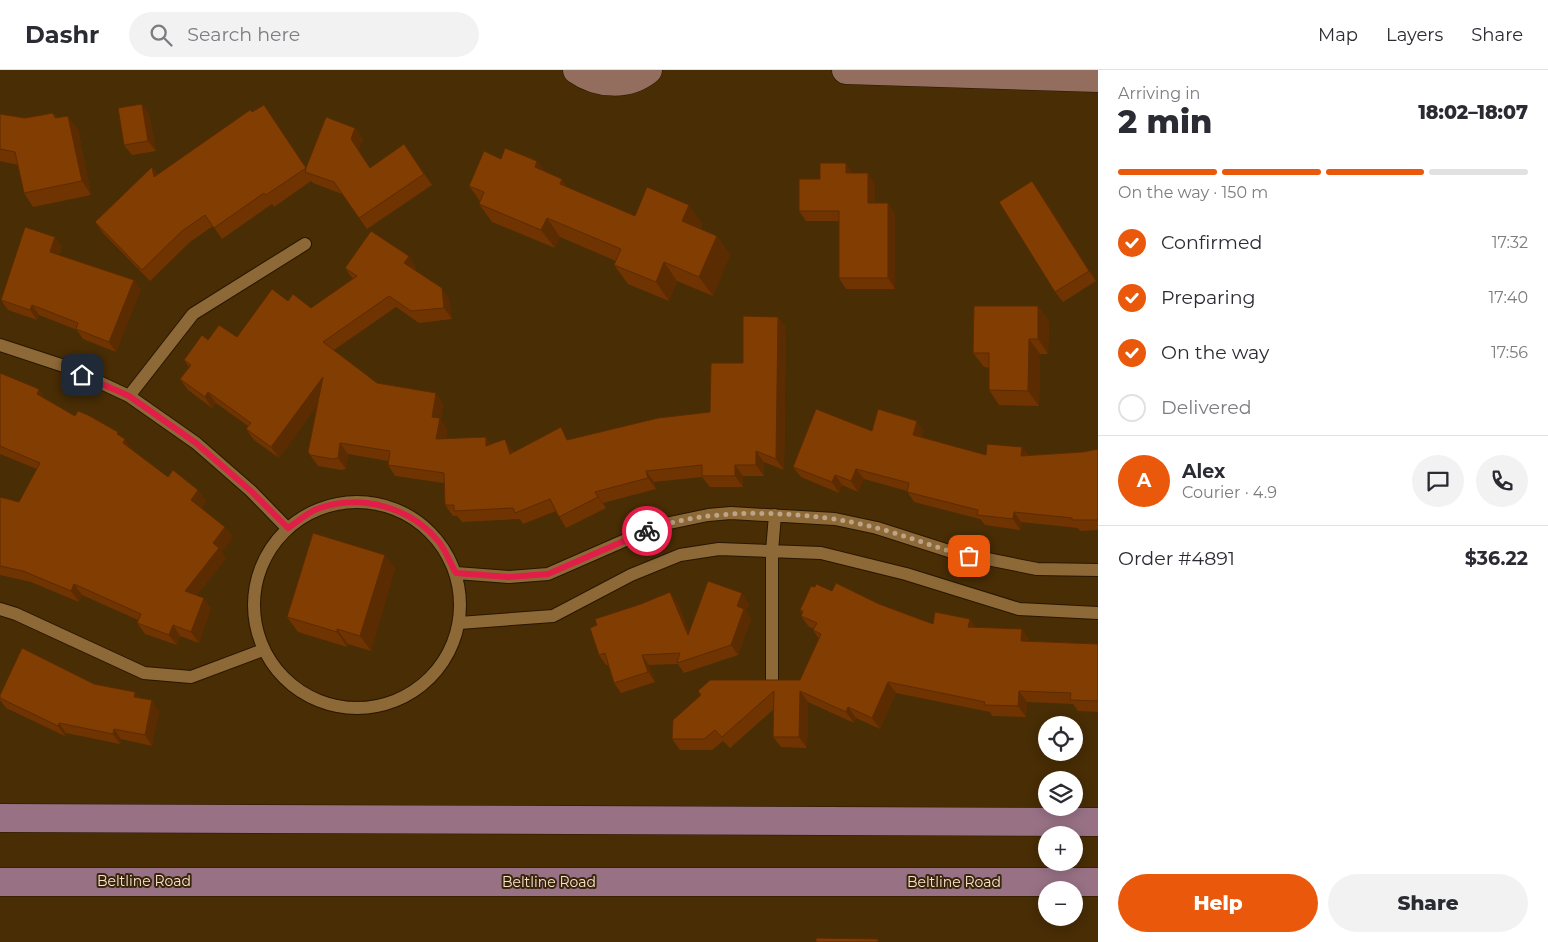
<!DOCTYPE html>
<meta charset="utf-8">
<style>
:root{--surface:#fff;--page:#f2f2f3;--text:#2b2b33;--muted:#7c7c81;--line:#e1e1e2;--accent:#ea580c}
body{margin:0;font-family:Montserrat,sans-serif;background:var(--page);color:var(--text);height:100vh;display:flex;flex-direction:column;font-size:19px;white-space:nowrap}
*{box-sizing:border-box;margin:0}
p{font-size:16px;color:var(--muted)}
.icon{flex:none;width:28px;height:28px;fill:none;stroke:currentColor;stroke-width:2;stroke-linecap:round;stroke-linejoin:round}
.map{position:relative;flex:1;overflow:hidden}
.drawer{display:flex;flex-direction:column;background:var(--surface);width:450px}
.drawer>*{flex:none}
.buttons{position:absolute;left:1038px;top:646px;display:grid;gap:10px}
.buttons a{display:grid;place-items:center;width:45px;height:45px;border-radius:50%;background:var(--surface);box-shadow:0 2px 12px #0003;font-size:25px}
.pin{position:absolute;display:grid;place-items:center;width:42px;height:42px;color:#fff;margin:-21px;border-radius:10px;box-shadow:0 2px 8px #0006}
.courier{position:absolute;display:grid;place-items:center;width:50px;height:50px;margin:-25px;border:4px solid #e11d48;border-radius:50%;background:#fff;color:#222;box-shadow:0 1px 6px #0007}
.summary em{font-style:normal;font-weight:800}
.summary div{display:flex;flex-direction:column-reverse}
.summary{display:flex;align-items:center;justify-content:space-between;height:85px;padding:0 20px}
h1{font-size:32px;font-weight:800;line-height:38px}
.bar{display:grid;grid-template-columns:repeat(4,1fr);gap:8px 5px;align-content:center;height:60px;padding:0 20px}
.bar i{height:6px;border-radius:4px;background:var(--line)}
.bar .current{background:var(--accent)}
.bar p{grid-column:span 4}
.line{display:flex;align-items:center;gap:12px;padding:0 20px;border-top:1px solid var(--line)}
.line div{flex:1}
.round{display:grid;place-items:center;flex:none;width:52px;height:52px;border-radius:26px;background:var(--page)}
ol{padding:0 20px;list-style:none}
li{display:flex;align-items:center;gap:15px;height:55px}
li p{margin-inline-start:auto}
li .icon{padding:5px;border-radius:50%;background:var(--accent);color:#fff;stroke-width:4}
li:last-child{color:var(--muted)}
li i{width:28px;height:28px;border:2px solid var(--line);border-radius:50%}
.primary-button{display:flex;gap:10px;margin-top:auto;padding:10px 20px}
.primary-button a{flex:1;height:58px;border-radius:30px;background:var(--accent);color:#fff;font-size:20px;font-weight:800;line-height:58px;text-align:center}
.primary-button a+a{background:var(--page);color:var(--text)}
header{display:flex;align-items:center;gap:30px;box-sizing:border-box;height:70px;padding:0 25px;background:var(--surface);border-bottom:1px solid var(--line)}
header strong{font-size:24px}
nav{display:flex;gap:28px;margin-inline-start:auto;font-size:18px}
.search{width:350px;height:45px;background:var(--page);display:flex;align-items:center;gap:12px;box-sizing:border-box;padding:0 18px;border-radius:28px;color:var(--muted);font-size:19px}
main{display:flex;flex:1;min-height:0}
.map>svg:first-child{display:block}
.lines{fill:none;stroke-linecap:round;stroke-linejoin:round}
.lane-casing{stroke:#291700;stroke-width:14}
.secondary-casing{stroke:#291700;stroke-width:29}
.primary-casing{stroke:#291700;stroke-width:29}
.lane{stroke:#8e6938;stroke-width:12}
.secondary{stroke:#936d5e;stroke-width:28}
.primary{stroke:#987185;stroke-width:28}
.wall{fill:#703402}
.shaded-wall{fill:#5b2b01}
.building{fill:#823d02;stroke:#5b2b01}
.done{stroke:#bca586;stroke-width:5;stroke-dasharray:0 9}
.route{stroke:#e11d48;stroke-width:6}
.labels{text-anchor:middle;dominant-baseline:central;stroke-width:4;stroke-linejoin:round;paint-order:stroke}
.street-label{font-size:14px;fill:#fae5cc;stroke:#38250b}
</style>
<header>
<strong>Dashr</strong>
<div class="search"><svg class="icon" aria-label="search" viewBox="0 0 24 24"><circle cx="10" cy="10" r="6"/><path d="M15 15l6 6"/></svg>Search here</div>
<nav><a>Map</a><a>Layers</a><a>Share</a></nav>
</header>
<main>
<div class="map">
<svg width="1098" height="872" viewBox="0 0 1098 872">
<rect width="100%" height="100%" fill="#482d05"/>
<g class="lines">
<defs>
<path id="lane" d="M0,275L67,297L129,326L196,373L251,421L287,458
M129,326L193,244L305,174
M254 535a103 103 0 1 1 206 0a103 103 0 1 1-206 0Z
M456,503L509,507L548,504L660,455L708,445L731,443L835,449L877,458L952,482L1037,499L1098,500
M0,539L16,544L144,603L191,607L263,580
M459,553L553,546L631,505L680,485L719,479L821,483L906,504L1019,539L1098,543
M772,610V481L775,445"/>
<path id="secondary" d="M577,0C597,14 627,17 648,0
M846,0L1098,8"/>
<path id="primary" d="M0,748L1098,752
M0,812H1098"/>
</defs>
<!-- lane casing -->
<use href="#lane" class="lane-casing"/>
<!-- secondary casing -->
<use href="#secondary" class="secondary-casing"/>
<!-- primary casing -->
<use href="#primary" class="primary-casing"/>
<!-- lane -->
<use href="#lane" class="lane"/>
<!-- secondary -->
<use href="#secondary" class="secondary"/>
<!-- primary -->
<use href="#primary" class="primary"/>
</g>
<!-- wall -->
<path class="wall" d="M142,34L149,44L156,81L132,85L124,75Z
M53,43L57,48L78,59L91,125L33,137L24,123L18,95L0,91V44L25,48Z
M355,58L363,69L358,81L370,98L404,74L432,115L367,159L342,124L313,113L311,111L274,137L272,134L222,169L213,156L190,172L150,211L103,163L95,152L152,97L157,104L306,97Z
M501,89L537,91L544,101L569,118L635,146L702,153L700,159L717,166L730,185L713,226L677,211L669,231L628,214L614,195L616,191L560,167L555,178L492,152L479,134L480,131L469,116Z
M846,93L853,103L875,113V133L895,143V219H846L839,208V151H806L799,141L820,109Z
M1039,121L1096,211L1063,232L1055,222Z
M55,167L62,177L59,185L134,210L141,220L116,282L83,269L77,260L39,245L37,250L8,240L1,230Z
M409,186L416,198L415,200L449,229L452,249L419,253L396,237L334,280L377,313L436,323L443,334L441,350L447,359L446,369L486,367L490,374L512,380L513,382L569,369L710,342L743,293L778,247L786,258L784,400L764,392V406H743V417H710L702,407L654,412L656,419L603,433L606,438L566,458L556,441L523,454L520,449L462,452L457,446H453L445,435L444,413L395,406L388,395V391L348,384L346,399L341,400L318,396L308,382L317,336L279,388L254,370L246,359L248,356L216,333L212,338L188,320L180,309L189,297L184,290L208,270L237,267L288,231L311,238L353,209L345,198Z
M1038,236L1049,251L1048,284H1040L1039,336L999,335L989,320V298L984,297L973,283Z
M0,303L75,346L122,367L132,380L168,407L198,420L206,431L201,438L225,457L233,467L222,482L226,488L197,525L211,538L199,573L180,566L177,575L145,564L137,553L138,550L82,525L79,532L31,512L0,505V427L19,432L37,399L0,384Z
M872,361H924L922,367L986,385L1022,377L1028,385L1083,382L1098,379V460L1080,461L1078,458L1021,452L1020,460L985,455L980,449L914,432L907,421L864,409L858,422L842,415L839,423L801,407L793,397Z
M385,485L395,499L371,581L348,574L347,577L298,562L287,547Z
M815,517L832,521L879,534L933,554L970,549L975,557L1022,559L1029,570V571L1098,574V642L1078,641L1073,634L1027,632L1026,647L992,646L990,642L896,623L880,659L856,648L854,653L808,632L807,678L781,677L773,667L774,639L730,678L723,671L712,680H680L672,669L700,625L698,621L800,610L819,569L813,560L814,559L809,557L801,546L802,543L800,540Z
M677,532L689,561L749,534L746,541L751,549L738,585L684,603L678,594L649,595L655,612L621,623L614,613L608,595H606L599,585Z
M94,614L135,622L139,628L159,641L152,676L121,669L120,674L66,663L65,666L6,638L0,630V625Z"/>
<!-- shaded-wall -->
<path class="shaded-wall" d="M142,34L149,44L156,81L148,71Z
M68,46L78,59L91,125L82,111Z
M355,58L363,69L358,81L351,69Z
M537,91L550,110L535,97Z
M846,93L853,103H846Z
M152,97L160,109L154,107Z
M868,103L875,113V143L868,133Z
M562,109L576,128L560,114Z
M1032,111L1039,121L1096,211L1089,201Z
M888,133L895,143V219L888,208Z
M689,135L702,153L695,170L682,151Z
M547,148L560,167L555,178L541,160Z
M717,166L730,185L713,226L699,207Z
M55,167L62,177L57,192L50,182Z
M409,186L416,198L412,204L404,193Z
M664,192L677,211L669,231L656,212Z
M134,210L141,220L116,282L109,272Z
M442,218L449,229L452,249L444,238Z
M32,235L39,245L37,250L30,240Z
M1038,236L1049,251L1048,284L1038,269Z
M778,247L786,258L784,400L776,389Z
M1029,269L1040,284L1039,336L1028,321Z
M323,307L331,318L279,388L271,377Z
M39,319L46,330L37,324Z
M208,322L216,333L212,338L205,327Z
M436,323L443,334L441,350L447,359L444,380L436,369L432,347Z
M917,351L924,361L920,375L913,365Z
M118,362L124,370L125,369L132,379L130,384L117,364Z
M486,367L493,378L486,376Z
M505,369L512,380L518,395L510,384Z
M340,373L348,384L346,399L338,388Z
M1022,377L1029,388L1021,386Z
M756,381L764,392V406L756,395Z
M735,395L743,406V417L735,406Z
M856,399L864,409L858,422L851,411Z
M646,401L654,412L656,419L648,408Z
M835,405L842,415L839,423L832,412Z
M198,420L206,431L198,441L191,430Z
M595,422L603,433L606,438L598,427Z
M1014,442L1021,452L1020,460L1013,449Z
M225,457L233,467L222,482L226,488L192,531L185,521L213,473Z
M385,485L395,499L371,581L360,566Z
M74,514L82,525L79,532L71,521Z
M670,522L677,532L695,575L688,565Z
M742,523L749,534L746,541L751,549L738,585L731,575L737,536Z
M204,528L211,538L199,573L191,562Z
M970,549L978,560L968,557Z
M173,555L180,566L177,575L169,565Z
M337,559L348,574L347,577L337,562Z
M1022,559L1029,570V582L1021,571Z
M642,585L649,595L655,612L648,602Z
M888,612L896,623L880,659L872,648Z
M800,621L808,632L807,678L799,667Z
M1019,621L1027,632L1026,647L1018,636Z
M135,622L142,632L134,627Z
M152,630L159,641L152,676L145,665Z
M848,637L856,648L854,653L846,642Z
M59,653L66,663L65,666L58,656Z
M114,659L121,669L120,674L113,664Z"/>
<!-- building -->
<path class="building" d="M142,34L148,71L124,75L118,38Z
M264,35L306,98L326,47L355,58L351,69L370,98L404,74L424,104L359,148L334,112L305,102L306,98L266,125L264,123L214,158L205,145L182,161L142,200L95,152L152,97L154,107L250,40L252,42Z
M53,43L55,48L68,46L82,111L24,123L15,82L0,79V44L25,48Z
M505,78L537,91L535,97L562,109L560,114L635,146L647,117L689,135L682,151L717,166L699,207L664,192L656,212L614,195L621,179L547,148L541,160L479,134L484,122L469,116L484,81L501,89Z
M820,93H846V103H868V133H888V208H839V141H799V109H820Z
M1032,111L1089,201L1055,222L999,132Z
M25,157L55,167L50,182L134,210L109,272L76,259L78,253L32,235L30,240L1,230Z
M371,161L409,186L404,193L442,218L444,238L411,241L389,226L323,272L377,313L436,323L432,347L440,348L436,369L486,367V376L505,369L510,384L561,357L567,370L658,348L710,342L711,293H743V246L778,247L776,389L756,381V395H735V406H702V395L646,401L648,408L595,422L598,427L559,447L550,429L515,443L513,438L454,441V435H445L444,403L388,395L390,381L340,373L338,388L333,389L310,385L308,382L323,307L271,377L246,359L251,353L208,322L205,327L180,309L191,295L184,290L202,265L208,270L219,255L237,267L272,219L288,231L293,224L311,238L357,206L345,198Z
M974,236H1038V269H1029L1028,321L989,320V283H973Z
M0,303L39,319L37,324L75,346L78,341L88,345L118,362L117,364L125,369L123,373L168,407L173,400L198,420L191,430L225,457L213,473L219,478L185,521L204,528L191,562L173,555L169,565L137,553L141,544L74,514L71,521L23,501L0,496V427L19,432L40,393L0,376Z
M816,339L872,361L878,339L917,351L913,365L986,385L987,374L1022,377L1021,386L1083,382L1098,379V450H1072V448L1014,442L1013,449L977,445L978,440L907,422L909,413L856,399L851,411L835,405L832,412L793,397Z
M313,463L385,485L360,566L337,559V562L287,547Z
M708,511L742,523L737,536L744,539L731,575L677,593L680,583L642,585L648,602L614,613L605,583L599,585L590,558L597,555L595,549L641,534L670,522L688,565Z
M836,513L879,534L933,554L935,542L970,549L968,557L1022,559L1021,571L1098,574V631L1070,630L1071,623L1019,621L1018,636L984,635L985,632L888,612L872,648L848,637L846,642L800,621L799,667H773L774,621L722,667L715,660L704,669H672L673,650L701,625L698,621L710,610H800L821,564L813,560L817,553L801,546L803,541L800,540L811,516L815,517L816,514L832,521Z
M22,578L94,614L135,622L134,627L152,630L145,665L114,659L113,664L59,653L58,656L0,628V625Z
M816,868L878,869V872H816Z"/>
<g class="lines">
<!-- done -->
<path class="done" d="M647,461C707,435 815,441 877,458C908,466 938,479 969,486"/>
<!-- route -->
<path class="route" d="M82,305L129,326L196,373L251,421L288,458C297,452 307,443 317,439C360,423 411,437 439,472C446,481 450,493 456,503L509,507L548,504L647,461"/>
</g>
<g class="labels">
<!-- street labels -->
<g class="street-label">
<text x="144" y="811">Beltline Road</text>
<text x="549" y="812">Beltline Road</text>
<text x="954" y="812">Beltline Road</text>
</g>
</g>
</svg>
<div class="buttons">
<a><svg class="icon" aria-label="locate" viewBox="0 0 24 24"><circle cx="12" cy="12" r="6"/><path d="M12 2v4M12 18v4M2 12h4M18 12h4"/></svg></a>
<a><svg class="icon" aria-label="layers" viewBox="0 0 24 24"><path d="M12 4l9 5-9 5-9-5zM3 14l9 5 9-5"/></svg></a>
<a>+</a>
<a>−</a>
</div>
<div class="pin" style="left:969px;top:486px;background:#ea580c"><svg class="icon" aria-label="bag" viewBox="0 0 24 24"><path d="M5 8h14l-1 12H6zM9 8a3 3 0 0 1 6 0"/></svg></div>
<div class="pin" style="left:82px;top:305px;background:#1f2937"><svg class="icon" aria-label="home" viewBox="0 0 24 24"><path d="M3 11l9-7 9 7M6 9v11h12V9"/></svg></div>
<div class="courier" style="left:647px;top:461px"><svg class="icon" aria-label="bike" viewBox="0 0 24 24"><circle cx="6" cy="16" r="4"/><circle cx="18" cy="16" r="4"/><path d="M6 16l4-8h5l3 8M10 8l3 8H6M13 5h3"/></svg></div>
</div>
<section class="drawer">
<div class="summary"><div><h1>2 min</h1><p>Arriving in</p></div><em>18:02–18:07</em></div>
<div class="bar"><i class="current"></i><i class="current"></i><i class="current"></i><i></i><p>On the way · 150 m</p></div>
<ol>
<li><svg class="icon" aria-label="check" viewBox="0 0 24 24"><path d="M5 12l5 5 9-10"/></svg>Confirmed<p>17:32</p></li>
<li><svg class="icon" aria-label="check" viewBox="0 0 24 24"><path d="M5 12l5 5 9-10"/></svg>Preparing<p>17:40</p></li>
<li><svg class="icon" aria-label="check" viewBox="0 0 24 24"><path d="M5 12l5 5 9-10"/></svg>On the way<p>17:56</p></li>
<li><i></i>Delivered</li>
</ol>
<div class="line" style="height:90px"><b class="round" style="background:var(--accent);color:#fff">A</b><div><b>Alex</b><p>Courier · 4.9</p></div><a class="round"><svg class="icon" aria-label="chat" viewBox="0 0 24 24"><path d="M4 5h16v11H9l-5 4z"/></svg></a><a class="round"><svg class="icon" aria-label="phone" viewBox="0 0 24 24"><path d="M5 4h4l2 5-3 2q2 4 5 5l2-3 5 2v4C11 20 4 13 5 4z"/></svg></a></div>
<div class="line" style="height:65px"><div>Order #4891</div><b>$36.22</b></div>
<div class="primary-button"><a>Help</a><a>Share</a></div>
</section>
</main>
